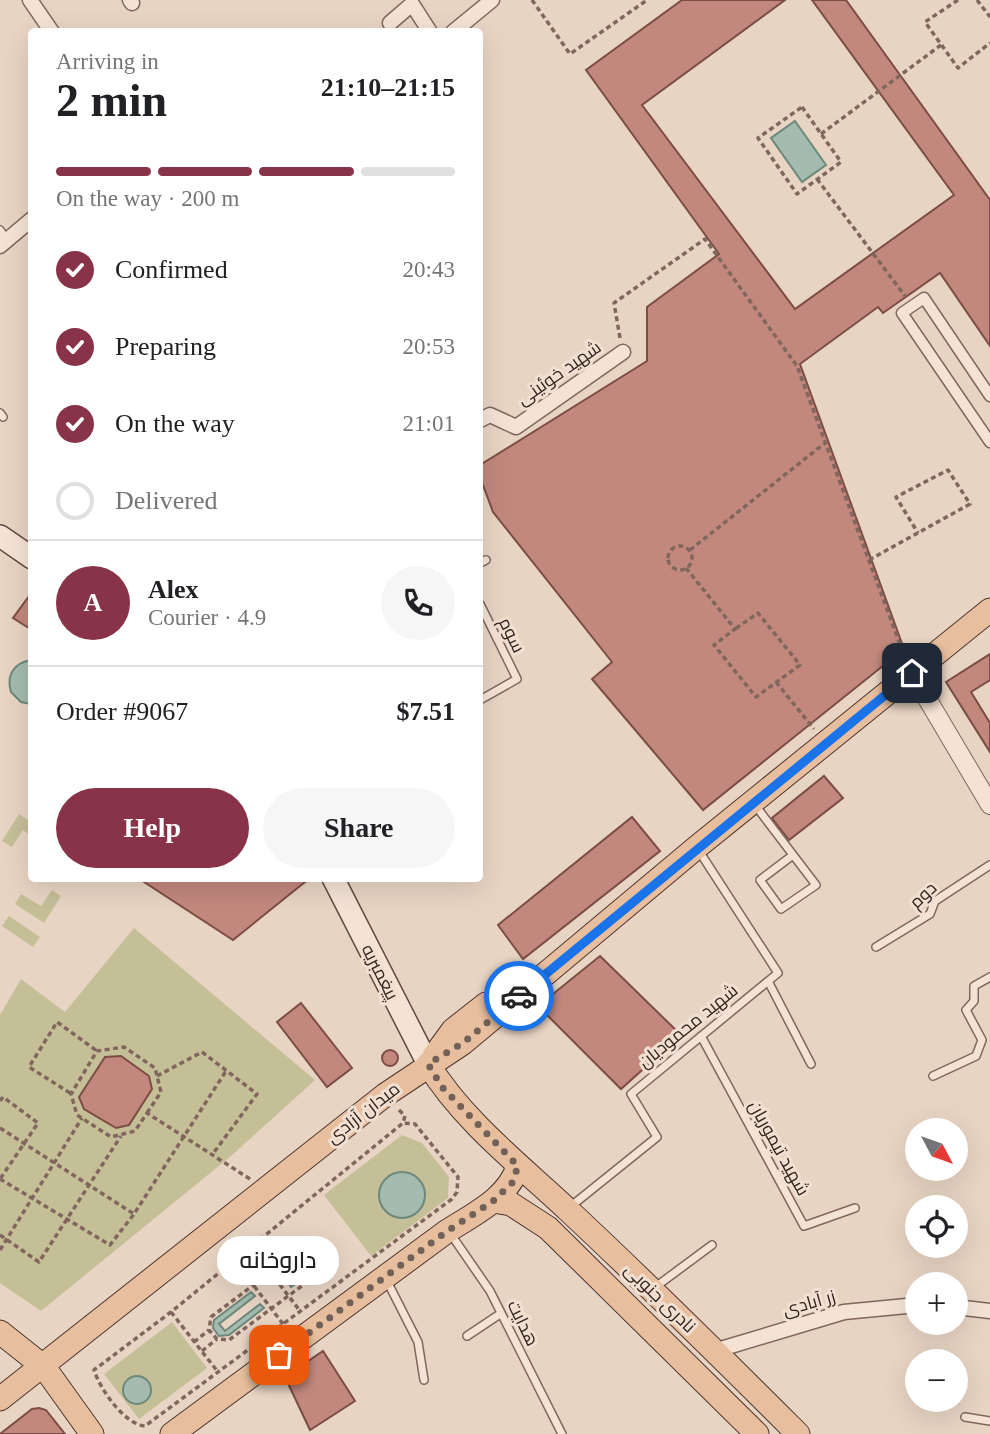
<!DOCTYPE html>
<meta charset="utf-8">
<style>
:root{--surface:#fff;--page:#f6f6f6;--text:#202124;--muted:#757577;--line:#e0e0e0;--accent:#883348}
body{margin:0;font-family:"Times New Roman",Cairo,serif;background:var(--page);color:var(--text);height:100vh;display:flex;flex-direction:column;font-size:26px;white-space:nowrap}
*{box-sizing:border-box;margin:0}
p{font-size:23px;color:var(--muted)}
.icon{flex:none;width:38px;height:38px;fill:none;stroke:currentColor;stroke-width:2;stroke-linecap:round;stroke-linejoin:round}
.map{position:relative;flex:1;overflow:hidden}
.details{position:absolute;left:28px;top:28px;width:455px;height:854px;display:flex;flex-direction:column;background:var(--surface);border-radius:7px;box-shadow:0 7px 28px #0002}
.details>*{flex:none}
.needle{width:46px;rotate:131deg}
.fabs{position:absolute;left:905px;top:1118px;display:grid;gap:14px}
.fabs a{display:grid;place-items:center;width:63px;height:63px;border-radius:50%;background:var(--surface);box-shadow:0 7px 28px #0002;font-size:35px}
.pin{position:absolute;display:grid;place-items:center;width:60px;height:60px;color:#fff;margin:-30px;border-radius:14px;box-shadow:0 4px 10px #0006}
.courier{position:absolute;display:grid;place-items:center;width:70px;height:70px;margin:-35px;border:5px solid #1a73e8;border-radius:50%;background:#fff;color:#222;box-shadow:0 2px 9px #0007}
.bubble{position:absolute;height:49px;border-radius:24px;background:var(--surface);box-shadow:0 7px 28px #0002;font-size:23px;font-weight:600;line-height:49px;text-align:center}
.summary em{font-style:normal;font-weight:600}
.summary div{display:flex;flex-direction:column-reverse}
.summary{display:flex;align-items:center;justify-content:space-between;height:119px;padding:0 28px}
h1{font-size:46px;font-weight:600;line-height:52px}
.bar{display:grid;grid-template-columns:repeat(4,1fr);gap:10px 7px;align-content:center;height:84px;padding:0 28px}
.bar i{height:9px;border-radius:5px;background:var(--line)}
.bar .selected{background:var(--accent)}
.bar p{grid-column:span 4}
.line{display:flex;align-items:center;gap:18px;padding:0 28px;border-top:2px solid var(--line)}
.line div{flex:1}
.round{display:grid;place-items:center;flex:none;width:74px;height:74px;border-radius:37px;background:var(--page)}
ol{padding:0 28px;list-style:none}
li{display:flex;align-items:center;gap:21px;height:77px}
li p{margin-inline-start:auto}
li .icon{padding:7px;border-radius:50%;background:var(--accent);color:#fff;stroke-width:4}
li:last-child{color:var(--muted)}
li i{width:38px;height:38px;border:4px solid var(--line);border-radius:50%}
.action{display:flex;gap:14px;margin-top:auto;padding:14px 28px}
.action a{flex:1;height:80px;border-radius:42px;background:var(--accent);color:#fff;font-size:28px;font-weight:600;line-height:80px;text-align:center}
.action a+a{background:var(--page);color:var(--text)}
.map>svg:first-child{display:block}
.green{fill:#c5bf98;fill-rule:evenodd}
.water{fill:#a4bbaf;stroke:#6d887b;stroke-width:2}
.building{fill:#c2887d;stroke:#7c4d44;stroke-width:2}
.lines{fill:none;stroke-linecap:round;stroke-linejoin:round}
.service-casing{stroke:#80665c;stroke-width:10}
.pedestrian-casing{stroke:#80665c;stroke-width:13}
.minor-casing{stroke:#80665c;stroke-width:17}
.tertiary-casing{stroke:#80665c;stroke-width:20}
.secondary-casing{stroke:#62483f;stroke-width:24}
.primary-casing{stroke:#4e3630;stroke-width:25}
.path{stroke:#80665c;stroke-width:3.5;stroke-dasharray:5 3.5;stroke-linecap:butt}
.service{stroke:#f4e3d5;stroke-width:7}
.pedestrian{stroke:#f4e3d5;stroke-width:10}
.minor{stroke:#f4e3d5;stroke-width:14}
.tertiary{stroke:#f4e3d5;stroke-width:18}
.secondary{stroke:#f4e3d5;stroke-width:21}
.primary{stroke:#e8bf9e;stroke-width:23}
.done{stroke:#726158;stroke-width:7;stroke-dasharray:0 12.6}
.route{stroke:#1a73e8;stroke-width:9}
.labels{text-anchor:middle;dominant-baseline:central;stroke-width:6;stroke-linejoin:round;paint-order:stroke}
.street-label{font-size:18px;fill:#32231e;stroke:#f1e0d1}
</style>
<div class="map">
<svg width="990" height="1434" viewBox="0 0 990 1434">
<rect width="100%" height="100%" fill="#e8d4c3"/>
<!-- green -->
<path class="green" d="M19,814L31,822V836L23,830L12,847L2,841Z
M52,890L61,896L44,923L15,904L21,894L41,906Z
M9,916L40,937L33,947L2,926Z
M134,928L315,1080L231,1156L41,1311L0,1283V1015L21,979L65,1012Z
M402,1135L422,1143L449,1177L448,1198L371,1256L324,1195Z
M172,1322L207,1368L139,1419L104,1374ZM135,1375L151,1393L146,1401L127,1380Z"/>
<!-- water -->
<path class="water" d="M795,121L826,165L802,182L771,138Z
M31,660V704L21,702L11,692C6,675 14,663 31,660Z
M379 1195a23 23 0 1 1 46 0a23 23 0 1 1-46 0Z
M323,1243L330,1251L328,1260L291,1287L288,1283L323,1256L318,1250L282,1276L279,1271L314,1244Z
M251,1292L255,1296L219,1324L225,1331L260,1304L264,1308L229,1335L219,1336L213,1328L214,1320Z
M123 1390a14 14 0 1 1 28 0a14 14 0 1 1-28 0Z"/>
<!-- building -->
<path class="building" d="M682,0H785L642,105L795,309L954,195L812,0H846L990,200V346L940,273L883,313L878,307L800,364L904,649L703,810L592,679L612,662L493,512L480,477V465L647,361V307L719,254L586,70Z
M32,592V630L13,618Z
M990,654V680L971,692L990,723V752L946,682Z
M824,776L843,798L789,840L772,818Z
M632,817L660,851L523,959L498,925Z
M138,878H310L233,940Z
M600,956L681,1035L621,1089L538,1006Z
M301,1003L352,1068L327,1087L277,1022Z
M382 1058a8 8 0 1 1 16 0a8 8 0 1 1-16 0Z
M121,1056L149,1076L152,1089L129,1125L116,1128L84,1109L79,1097L105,1057Z
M323,1351L355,1401L310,1430L285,1377Z
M39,1408L46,1410L65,1434H0L32,1409Z"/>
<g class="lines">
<defs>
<path id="service" d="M0,230L7,240
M0,413L3,417
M480,563L486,560
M480,604L517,679L480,700
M755,805L816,885L781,909L760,880L793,855
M876,947L930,914L935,901L990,865
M768,981L811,1064
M701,1036L804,1226L855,1208
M933,1076L976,1056L982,1040L966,1010L974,1001V986L990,977
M570,1207L657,1137L631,1094L778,973L699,851
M450,1233L490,1291L562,1434
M387,1281L418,1342L424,1380
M654,1288L712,1245
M467,1336L500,1314
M965,1417L990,1421"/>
<path id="pedestrian" d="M990,396L924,298L902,313L990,442"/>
<path id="minor" d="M30,0L52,32
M130,0L132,3
M390,23L412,4L430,32
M453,32L492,0
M0,246L32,219
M480,420L490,415L516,427L623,352
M956,1307L990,1311
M714,1351L844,1312L917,1305"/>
<path id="tertiary" d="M912,673L990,805"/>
<path id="secondary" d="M0,536L32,558
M333,878L428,1064"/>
<path id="primary" d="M434,1056L453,1030L486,1004
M428,1064C463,1121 520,1165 568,1210C646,1283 722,1358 798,1434
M493,1201L511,1204L548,1228L757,1434
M0,1332L44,1367L92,1434
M0,1399L385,1095L463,1043L697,847L990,610
M172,1434L446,1232C472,1215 509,1198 518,1166"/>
</defs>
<!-- service casing -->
<use href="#service" class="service-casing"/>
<!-- pedestrian casing -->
<use href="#pedestrian" class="pedestrian-casing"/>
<!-- minor casing -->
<use href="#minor" class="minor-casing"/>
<!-- tertiary casing -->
<use href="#tertiary" class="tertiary-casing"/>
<!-- secondary casing -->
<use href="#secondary" class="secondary-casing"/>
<!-- primary casing -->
<use href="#primary" class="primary-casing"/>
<!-- path -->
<path class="path" d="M532,0L570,54L647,0
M958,0L925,22L958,68L990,43
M977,0L990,17
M802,107L841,162L797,194L758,138Z
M821,134L941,45
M817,179L905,296
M620,338L614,303L705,239L797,366L904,655
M668 558a12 12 0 1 1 24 0a12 12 0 1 1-24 0Z
M690,550L825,443
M869,560L970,504L948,470L896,497L918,533
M686,568L735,629L714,645L756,697L800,665L758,613L735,629
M776,682L814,729
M157,1076L202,1052L257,1094L212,1155
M70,1093L29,1067L57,1022L97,1051
M0,1101L3,1097L38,1123L0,1179
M399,1110L405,1116L403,1123L171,1312L94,1370C100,1389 124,1424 145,1426L452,1199L457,1192L458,1177L415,1124L403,1123
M147,1113L161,1092L155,1068L124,1047L97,1051L71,1094L77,1115L111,1137L135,1131L147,1113L250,1179
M0,1128L134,1214L226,1071
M0,1179L110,1245L134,1214
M0,1235L39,1262L121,1136
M312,1241L325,1242L333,1251L334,1262L229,1340L217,1339L209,1330L211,1317Z
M0,1250L82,1118
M243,1254L260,1275
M171,1312L218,1372
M283,1324L251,1282L268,1269L300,1311
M194,1342L209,1330
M202,1351L217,1339"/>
<!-- service -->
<use href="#service" class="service"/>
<!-- pedestrian -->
<use href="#pedestrian" class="pedestrian"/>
<!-- minor -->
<use href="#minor" class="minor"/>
<!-- tertiary -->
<use href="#tertiary" class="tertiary"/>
<!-- secondary -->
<use href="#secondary" class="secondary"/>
<!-- primary -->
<use href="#primary" class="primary"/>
</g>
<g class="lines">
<!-- done -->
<path class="done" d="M279,1355L446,1232L493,1201L512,1183L518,1166L442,1087L428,1064L463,1043L519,996"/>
<!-- route -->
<path class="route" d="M519,996L912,673"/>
</g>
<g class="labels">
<!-- street labels -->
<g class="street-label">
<text transform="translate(559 373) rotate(-35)">شهید خوئینی</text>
<text transform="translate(512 635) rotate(64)">سوم</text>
<text transform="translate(923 895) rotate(-43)">دوم</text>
<text transform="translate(380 972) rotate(63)">پیغمبریه</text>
<text transform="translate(688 1026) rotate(-39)">شهید محمودیان</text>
<text transform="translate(363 1113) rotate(-38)">میدان آزادی</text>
<text transform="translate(779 1148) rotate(61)">شهید تیموریان</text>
<text transform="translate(660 1298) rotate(44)">نادری جنوبی</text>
<text transform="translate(809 1303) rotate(-16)">زر آبادی</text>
<text transform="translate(523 1323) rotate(64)">هدایت</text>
</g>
</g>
</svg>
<div class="fabs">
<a><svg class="needle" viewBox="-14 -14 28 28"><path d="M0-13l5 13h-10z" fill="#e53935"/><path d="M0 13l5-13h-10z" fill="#757577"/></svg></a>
<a><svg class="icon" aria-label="locate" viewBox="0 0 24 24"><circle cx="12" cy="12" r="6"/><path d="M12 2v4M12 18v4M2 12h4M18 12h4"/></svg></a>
<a>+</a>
<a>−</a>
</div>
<div class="pin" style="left:279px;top:1355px;background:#ea580c"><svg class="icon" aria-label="bag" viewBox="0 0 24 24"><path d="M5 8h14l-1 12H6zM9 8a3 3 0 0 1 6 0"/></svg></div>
<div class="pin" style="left:912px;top:673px;background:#1f2937"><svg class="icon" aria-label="home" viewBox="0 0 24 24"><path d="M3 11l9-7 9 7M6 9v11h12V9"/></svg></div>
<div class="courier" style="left:519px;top:996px"><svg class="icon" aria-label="car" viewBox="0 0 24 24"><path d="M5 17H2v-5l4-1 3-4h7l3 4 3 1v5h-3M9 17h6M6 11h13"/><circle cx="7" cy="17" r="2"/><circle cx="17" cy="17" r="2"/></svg></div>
<div class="bubble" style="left:217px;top:1236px;width:122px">داروخانه</div>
<section class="details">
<div class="summary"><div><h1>2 min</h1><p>Arriving in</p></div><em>21:10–21:15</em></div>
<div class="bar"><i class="selected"></i><i class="selected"></i><i class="selected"></i><i></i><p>On the way · 200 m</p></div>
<ol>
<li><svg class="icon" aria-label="check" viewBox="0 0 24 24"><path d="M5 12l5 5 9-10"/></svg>Confirmed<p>20:43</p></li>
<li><svg class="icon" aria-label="check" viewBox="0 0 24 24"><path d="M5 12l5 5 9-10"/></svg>Preparing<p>20:53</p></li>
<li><svg class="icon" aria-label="check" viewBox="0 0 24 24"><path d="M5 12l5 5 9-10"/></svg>On the way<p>21:01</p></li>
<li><i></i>Delivered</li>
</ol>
<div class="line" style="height:126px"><b class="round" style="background:var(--accent);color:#fff">A</b><div><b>Alex</b><p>Courier · 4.9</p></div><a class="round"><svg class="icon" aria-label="phone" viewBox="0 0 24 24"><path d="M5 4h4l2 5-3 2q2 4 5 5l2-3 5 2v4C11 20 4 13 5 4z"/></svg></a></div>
<div class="line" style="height:91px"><div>Order #9067</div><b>$7.51</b></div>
<div class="action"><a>Help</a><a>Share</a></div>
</section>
</div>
